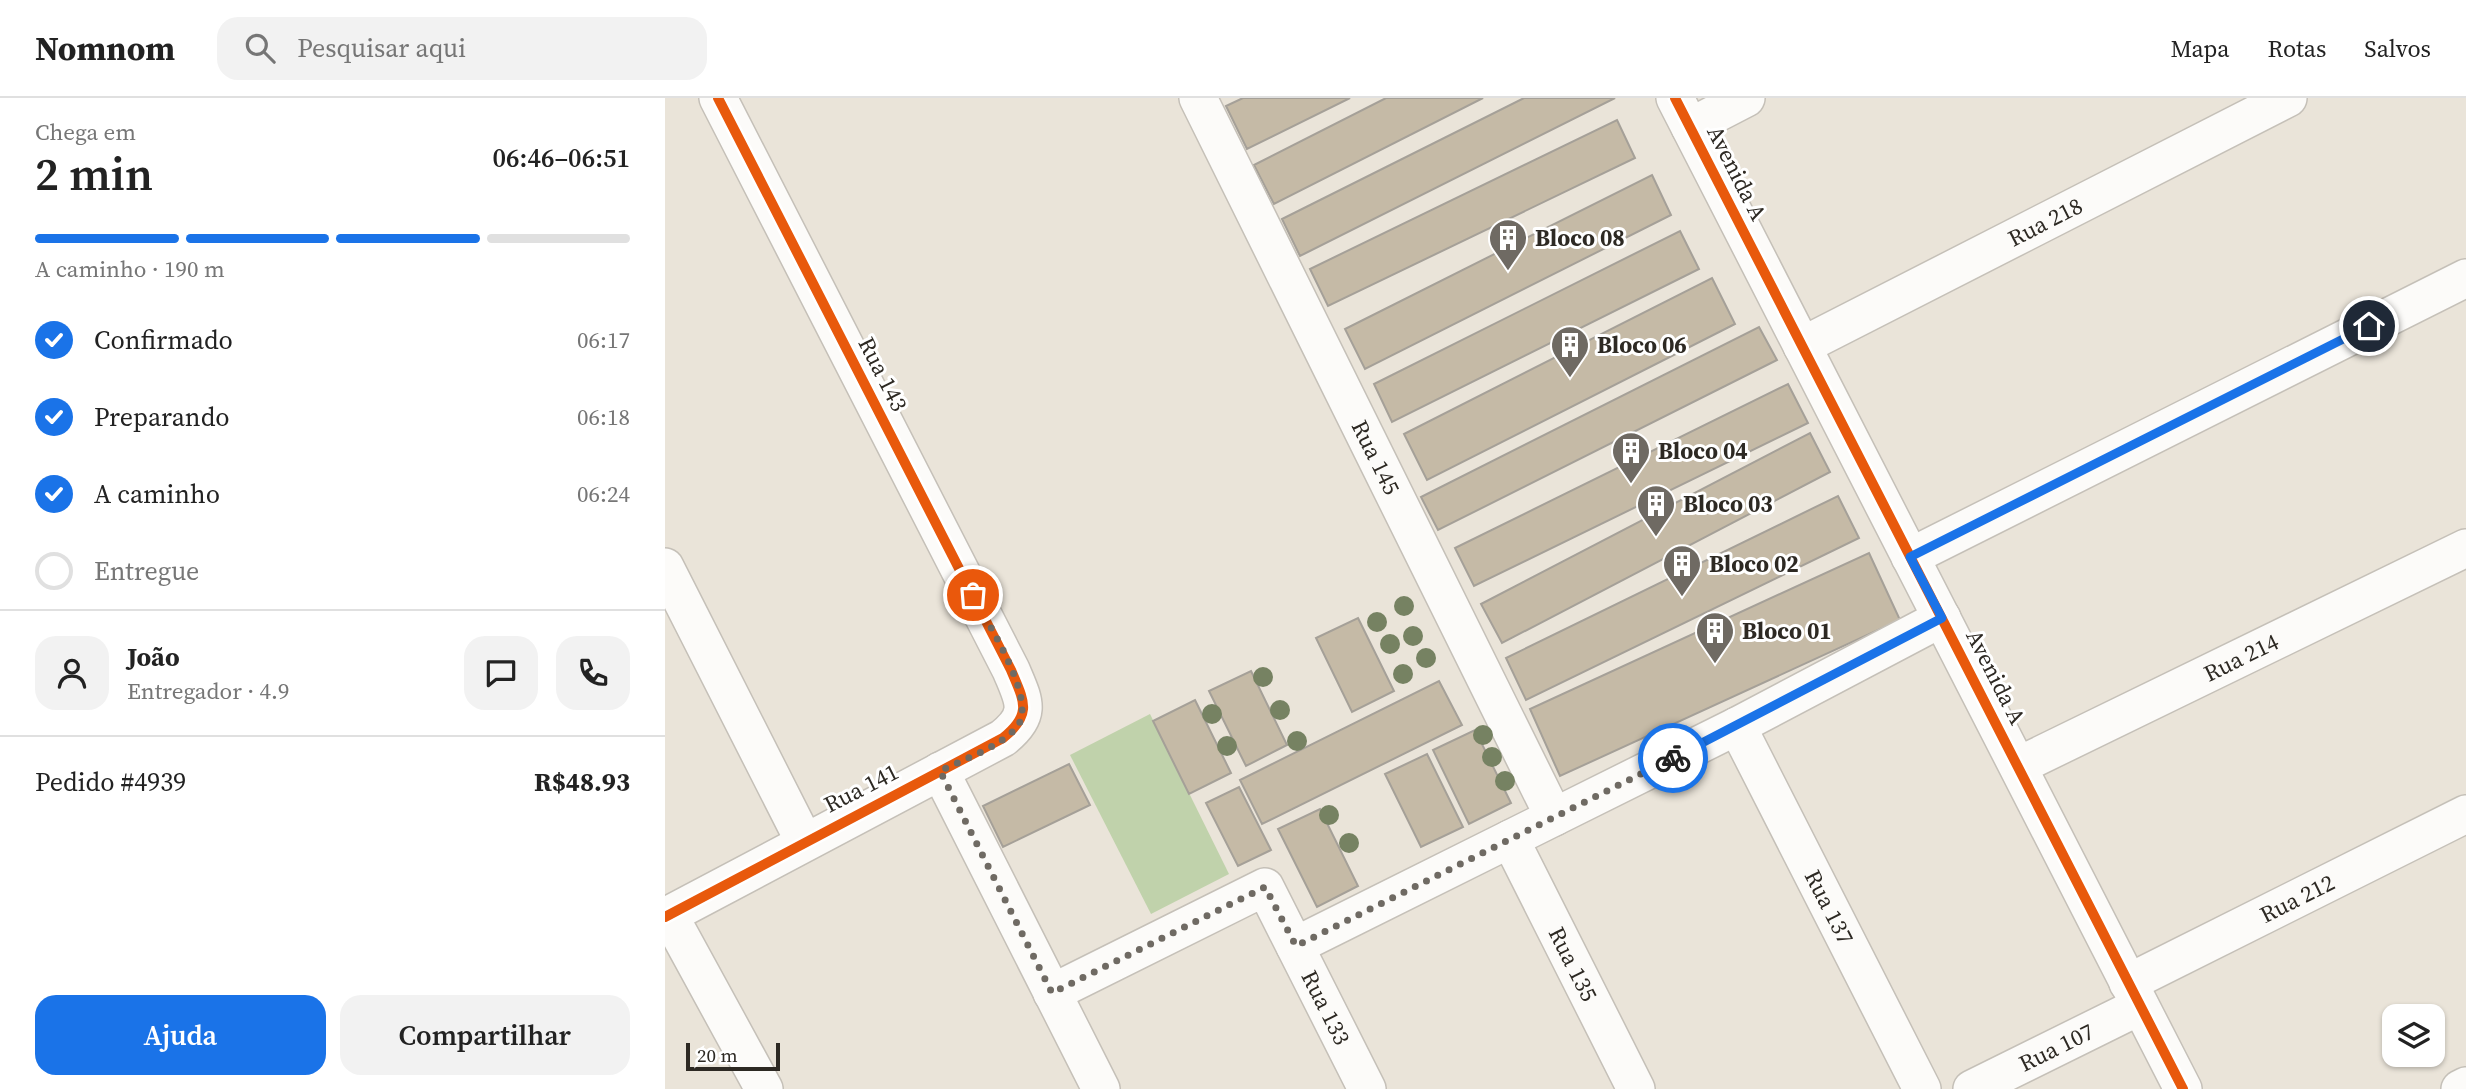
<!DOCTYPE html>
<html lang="pt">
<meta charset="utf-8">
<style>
:root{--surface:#fff;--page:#f2f2f2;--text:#222;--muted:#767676;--line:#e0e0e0;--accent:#1a73e8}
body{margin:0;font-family:"Source Serif 4",serif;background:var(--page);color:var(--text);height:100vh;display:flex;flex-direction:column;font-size:26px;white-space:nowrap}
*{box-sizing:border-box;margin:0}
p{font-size:23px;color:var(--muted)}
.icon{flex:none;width:38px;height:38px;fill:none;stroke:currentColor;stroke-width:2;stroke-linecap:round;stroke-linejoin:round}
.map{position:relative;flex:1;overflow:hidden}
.drawer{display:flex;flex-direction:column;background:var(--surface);width:665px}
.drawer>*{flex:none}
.fabs{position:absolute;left:1717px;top:906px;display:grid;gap:14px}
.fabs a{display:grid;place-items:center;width:63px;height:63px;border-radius:14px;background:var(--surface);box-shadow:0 2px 5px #0004;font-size:35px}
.scale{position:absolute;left:21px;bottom:18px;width:94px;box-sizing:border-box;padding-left:7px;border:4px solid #2d2923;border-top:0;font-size:19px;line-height:24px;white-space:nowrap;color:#2d2923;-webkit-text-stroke:5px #fff;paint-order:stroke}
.pin{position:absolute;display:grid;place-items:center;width:60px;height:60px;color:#fff;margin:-30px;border:4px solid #fff;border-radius:50%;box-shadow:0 2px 7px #0007}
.courier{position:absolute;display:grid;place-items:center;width:70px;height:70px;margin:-35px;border:5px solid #1a73e8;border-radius:50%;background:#fff;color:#222;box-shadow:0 2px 9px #0007}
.summary em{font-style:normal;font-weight:600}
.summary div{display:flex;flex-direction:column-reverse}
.summary{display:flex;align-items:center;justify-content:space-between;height:119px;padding:0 35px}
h1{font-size:46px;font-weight:600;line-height:52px}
.bar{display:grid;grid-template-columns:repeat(4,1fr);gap:10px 7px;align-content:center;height:84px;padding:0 35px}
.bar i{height:9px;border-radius:5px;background:var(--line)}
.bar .on{background:var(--accent)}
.bar p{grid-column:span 4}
.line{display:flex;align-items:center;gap:18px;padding:0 35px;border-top:2px solid var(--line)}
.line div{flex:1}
.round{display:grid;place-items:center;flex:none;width:74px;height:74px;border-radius:21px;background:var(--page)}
ol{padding:0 35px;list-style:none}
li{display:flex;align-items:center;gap:21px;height:77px}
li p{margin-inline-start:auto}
li .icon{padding:7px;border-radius:50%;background:var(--accent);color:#fff;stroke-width:4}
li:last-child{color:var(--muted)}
li i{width:38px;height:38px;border:4px solid var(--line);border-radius:50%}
.action{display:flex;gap:14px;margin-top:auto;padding:14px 35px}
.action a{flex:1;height:80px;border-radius:21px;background:var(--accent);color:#fff;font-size:28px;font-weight:600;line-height:80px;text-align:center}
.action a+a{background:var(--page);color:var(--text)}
header{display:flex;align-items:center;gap:42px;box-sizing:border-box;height:98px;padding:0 35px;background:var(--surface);border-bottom:2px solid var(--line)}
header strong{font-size:33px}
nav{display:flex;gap:38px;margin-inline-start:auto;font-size:24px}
.search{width:490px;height:63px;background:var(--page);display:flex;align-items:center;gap:18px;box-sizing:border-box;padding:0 24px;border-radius:21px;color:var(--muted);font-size:26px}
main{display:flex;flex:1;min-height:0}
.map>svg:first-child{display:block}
.pitch{fill:#c0d2ab}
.building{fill:#c5baa6;stroke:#a5a098;stroke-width:2}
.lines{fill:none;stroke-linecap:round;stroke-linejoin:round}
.minor-casing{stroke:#c5c0b8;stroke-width:40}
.minor{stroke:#fcfbf9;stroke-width:37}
.cycleway-casing{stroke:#fff;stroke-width:15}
.cycleway{stroke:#e8590c;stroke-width:10}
.tree{fill:#768262}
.done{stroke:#6f6a63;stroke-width:7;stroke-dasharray:0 12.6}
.route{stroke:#1a73e8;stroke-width:9}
.labels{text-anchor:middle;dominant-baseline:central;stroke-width:6;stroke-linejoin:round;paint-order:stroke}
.street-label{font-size:23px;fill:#2d2923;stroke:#fff}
.poi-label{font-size:23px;font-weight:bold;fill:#2d2923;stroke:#fff;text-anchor:start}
</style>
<header>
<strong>Nomnom</strong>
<div class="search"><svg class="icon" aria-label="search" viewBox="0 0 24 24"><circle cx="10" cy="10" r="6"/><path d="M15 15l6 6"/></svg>Pesquisar aqui</div>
<nav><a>Mapa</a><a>Rotas</a><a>Salvos</a></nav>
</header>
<main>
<section class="drawer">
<div class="summary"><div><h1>2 min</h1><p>Chega em</p></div><em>06:46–06:51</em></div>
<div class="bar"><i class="on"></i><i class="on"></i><i class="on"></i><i></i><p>A caminho · 190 m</p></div>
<ol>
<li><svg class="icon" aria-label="check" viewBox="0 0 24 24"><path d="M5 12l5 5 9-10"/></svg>Confirmado<p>06:17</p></li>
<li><svg class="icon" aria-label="check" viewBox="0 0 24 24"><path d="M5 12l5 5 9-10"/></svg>Preparando<p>06:18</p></li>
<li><svg class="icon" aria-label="check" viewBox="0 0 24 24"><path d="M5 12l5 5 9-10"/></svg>A caminho<p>06:24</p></li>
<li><i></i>Entregue</li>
</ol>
<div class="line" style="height:126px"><a class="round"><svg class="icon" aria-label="person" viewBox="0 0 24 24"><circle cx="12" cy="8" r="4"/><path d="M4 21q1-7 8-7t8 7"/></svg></a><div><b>João</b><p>Entregador · 4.9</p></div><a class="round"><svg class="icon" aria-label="chat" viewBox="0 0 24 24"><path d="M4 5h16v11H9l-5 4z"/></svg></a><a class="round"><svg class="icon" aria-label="phone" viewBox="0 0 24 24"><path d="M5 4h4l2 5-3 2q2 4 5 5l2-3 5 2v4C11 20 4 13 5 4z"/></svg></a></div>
<div class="line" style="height:91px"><div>Pedido #4939</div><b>R$48.93</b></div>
<div class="action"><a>Ajuda</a><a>Compartilhar</a></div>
</section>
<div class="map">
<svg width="1801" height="991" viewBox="0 0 1801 991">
<rect width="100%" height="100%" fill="#eae4d9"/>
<!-- pitch -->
<path class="pitch" d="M485,616L564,776L486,816L405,657Z"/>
<!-- building -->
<path class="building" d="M578,0H685L582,51L561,8Z
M721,0H818L609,106L589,67Z
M859,0H950L635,158L617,121Z
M952,22L970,60L663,208L645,171Z
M987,77L1006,117L700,271L680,231Z
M1015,133L1034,171L727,324L709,286Z
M1047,180L1070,226L762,382L739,336Z
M1094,229L1112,262L773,432L756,399Z
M1123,286L1143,325L809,488L790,450Z
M1145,335L1165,374L837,545L816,506Z
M1173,398L1194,440L861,602L841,560Z
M1204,455L1235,522L895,678L865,611Z
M693,520L729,593L687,614L651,540Z
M586,573L622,647L581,668L544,593Z
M774,583L797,627L597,726L575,682Z
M530,602L566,675L524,696L488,623Z
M810,632L846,705L804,726L768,652Z
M762,656L798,729L756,749L720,676Z
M404,666L425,707L338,749L318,708Z
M574,689L606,752L573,768L541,705Z
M655,711L693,788L652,809L613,731Z"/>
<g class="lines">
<defs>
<g id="minor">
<path id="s1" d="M533,0L889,719"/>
<path d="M1010,0L1518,991"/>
<path d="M1025,29L1081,0"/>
<path id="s2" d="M1137,248L1623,0"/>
<path d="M1245,459L1801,180"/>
<path d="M0,469L139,743"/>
<path id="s3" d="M1072,628L1257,991"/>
<path id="s4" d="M1353,668L1801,450"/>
<path d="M275,673L436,991"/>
<path id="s5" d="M845,741L971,991"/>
<path d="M4,817L99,991"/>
<path d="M0,819L338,640C368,616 359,603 346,572L53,0"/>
<path d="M630,848L1072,628L1277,520"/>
<path id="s6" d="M1463,885L1801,716"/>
<path id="s7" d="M387,895L600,789L702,991"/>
<path id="s8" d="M1307,991L1475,908"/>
<path d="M1795,991L1801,988"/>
</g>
</defs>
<!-- minor casing -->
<use href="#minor" class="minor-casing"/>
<!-- minor -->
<use href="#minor" class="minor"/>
<defs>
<path id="cycleway" d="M1010,0L1518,991
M0,819L338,640C368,616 359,603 346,572L53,0"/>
</defs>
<!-- cycleway casing -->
<use href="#cycleway" class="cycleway-casing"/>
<!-- cycleway -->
<use href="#cycleway" class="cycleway"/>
</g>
<!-- trees -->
<g class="tree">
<circle cx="739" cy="508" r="10"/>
<circle cx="712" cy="524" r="10"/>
<circle cx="748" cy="538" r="10"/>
<circle cx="725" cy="546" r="10"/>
<circle cx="761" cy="560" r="10"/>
<circle cx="738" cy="576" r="10"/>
<circle cx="598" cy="579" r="10"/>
<circle cx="615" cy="612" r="10"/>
<circle cx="547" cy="616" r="10"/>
<circle cx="818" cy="637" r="10"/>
<circle cx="632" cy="643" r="10"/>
<circle cx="562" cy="648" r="10"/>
<circle cx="827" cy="659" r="10"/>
<circle cx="840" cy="683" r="10"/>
<circle cx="664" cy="717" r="10"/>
<circle cx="684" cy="745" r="10"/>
</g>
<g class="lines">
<!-- done -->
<path class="done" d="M308,497C322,525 375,604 351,630C333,650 299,661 275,673L387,895L600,789L631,848L1008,660"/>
<!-- route -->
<path class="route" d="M1008,660L1277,520L1245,459L1704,228"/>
</g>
<!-- icons -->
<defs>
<symbol id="building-pin" viewBox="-11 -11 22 30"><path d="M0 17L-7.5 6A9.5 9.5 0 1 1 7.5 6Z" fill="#6f6a63" stroke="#fff"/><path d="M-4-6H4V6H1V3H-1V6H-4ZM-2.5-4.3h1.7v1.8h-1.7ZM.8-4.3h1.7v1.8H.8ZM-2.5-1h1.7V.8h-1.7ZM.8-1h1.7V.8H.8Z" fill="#fff"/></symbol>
</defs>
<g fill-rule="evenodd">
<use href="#building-pin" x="821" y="118" width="44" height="60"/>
<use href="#building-pin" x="883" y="225" width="44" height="60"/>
<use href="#building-pin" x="944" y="331" width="44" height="60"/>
<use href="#building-pin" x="969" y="384" width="44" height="60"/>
<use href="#building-pin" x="995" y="444" width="44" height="60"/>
<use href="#building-pin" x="1028" y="511" width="44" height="60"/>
</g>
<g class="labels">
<!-- street labels -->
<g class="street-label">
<text transform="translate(1072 75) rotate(63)">Avenida A</text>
<text stroke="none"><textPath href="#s2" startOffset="273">Rua 218</textPath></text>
<text transform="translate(218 276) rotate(63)">Rua 143</text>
<text stroke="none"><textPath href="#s1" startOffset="401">Rua 145</textPath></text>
<text stroke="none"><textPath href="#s4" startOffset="248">Rua 214</textPath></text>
<text transform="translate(1331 579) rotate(63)">Avenida A</text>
<text transform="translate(196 690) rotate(-27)">Rua 141</text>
<text stroke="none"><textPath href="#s6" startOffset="189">Rua 212</textPath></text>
<text stroke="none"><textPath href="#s3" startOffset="203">Rua 137</textPath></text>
<text stroke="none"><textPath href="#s5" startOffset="140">Rua 135</textPath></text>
<text stroke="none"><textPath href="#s7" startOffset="373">Rua 133</textPath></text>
<text stroke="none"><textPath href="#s8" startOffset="94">Rua 107</textPath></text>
</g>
<!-- poi labels -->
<g class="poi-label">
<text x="870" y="140">Bloco 08</text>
<text x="932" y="247">Bloco 06</text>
<text x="993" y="353">Bloco 04</text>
<text x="1018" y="406">Bloco 03</text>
<text x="1044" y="466">Bloco 02</text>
<text x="1077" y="533">Bloco 01</text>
</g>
</g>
</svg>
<div class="fabs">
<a><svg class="icon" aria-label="layers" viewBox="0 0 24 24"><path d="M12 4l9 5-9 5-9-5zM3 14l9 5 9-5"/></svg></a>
</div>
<div class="scale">20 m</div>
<div class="pin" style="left:308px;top:497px;background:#ea580c"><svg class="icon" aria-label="bag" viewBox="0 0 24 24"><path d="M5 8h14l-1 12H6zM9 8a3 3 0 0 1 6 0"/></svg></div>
<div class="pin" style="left:1704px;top:228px;background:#1f2937"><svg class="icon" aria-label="home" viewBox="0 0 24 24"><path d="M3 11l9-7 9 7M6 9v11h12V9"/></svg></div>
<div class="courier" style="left:1008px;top:660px"><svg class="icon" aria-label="bike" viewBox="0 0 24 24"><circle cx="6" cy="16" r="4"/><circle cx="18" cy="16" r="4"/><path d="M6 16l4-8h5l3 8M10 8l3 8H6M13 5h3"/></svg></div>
</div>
</main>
